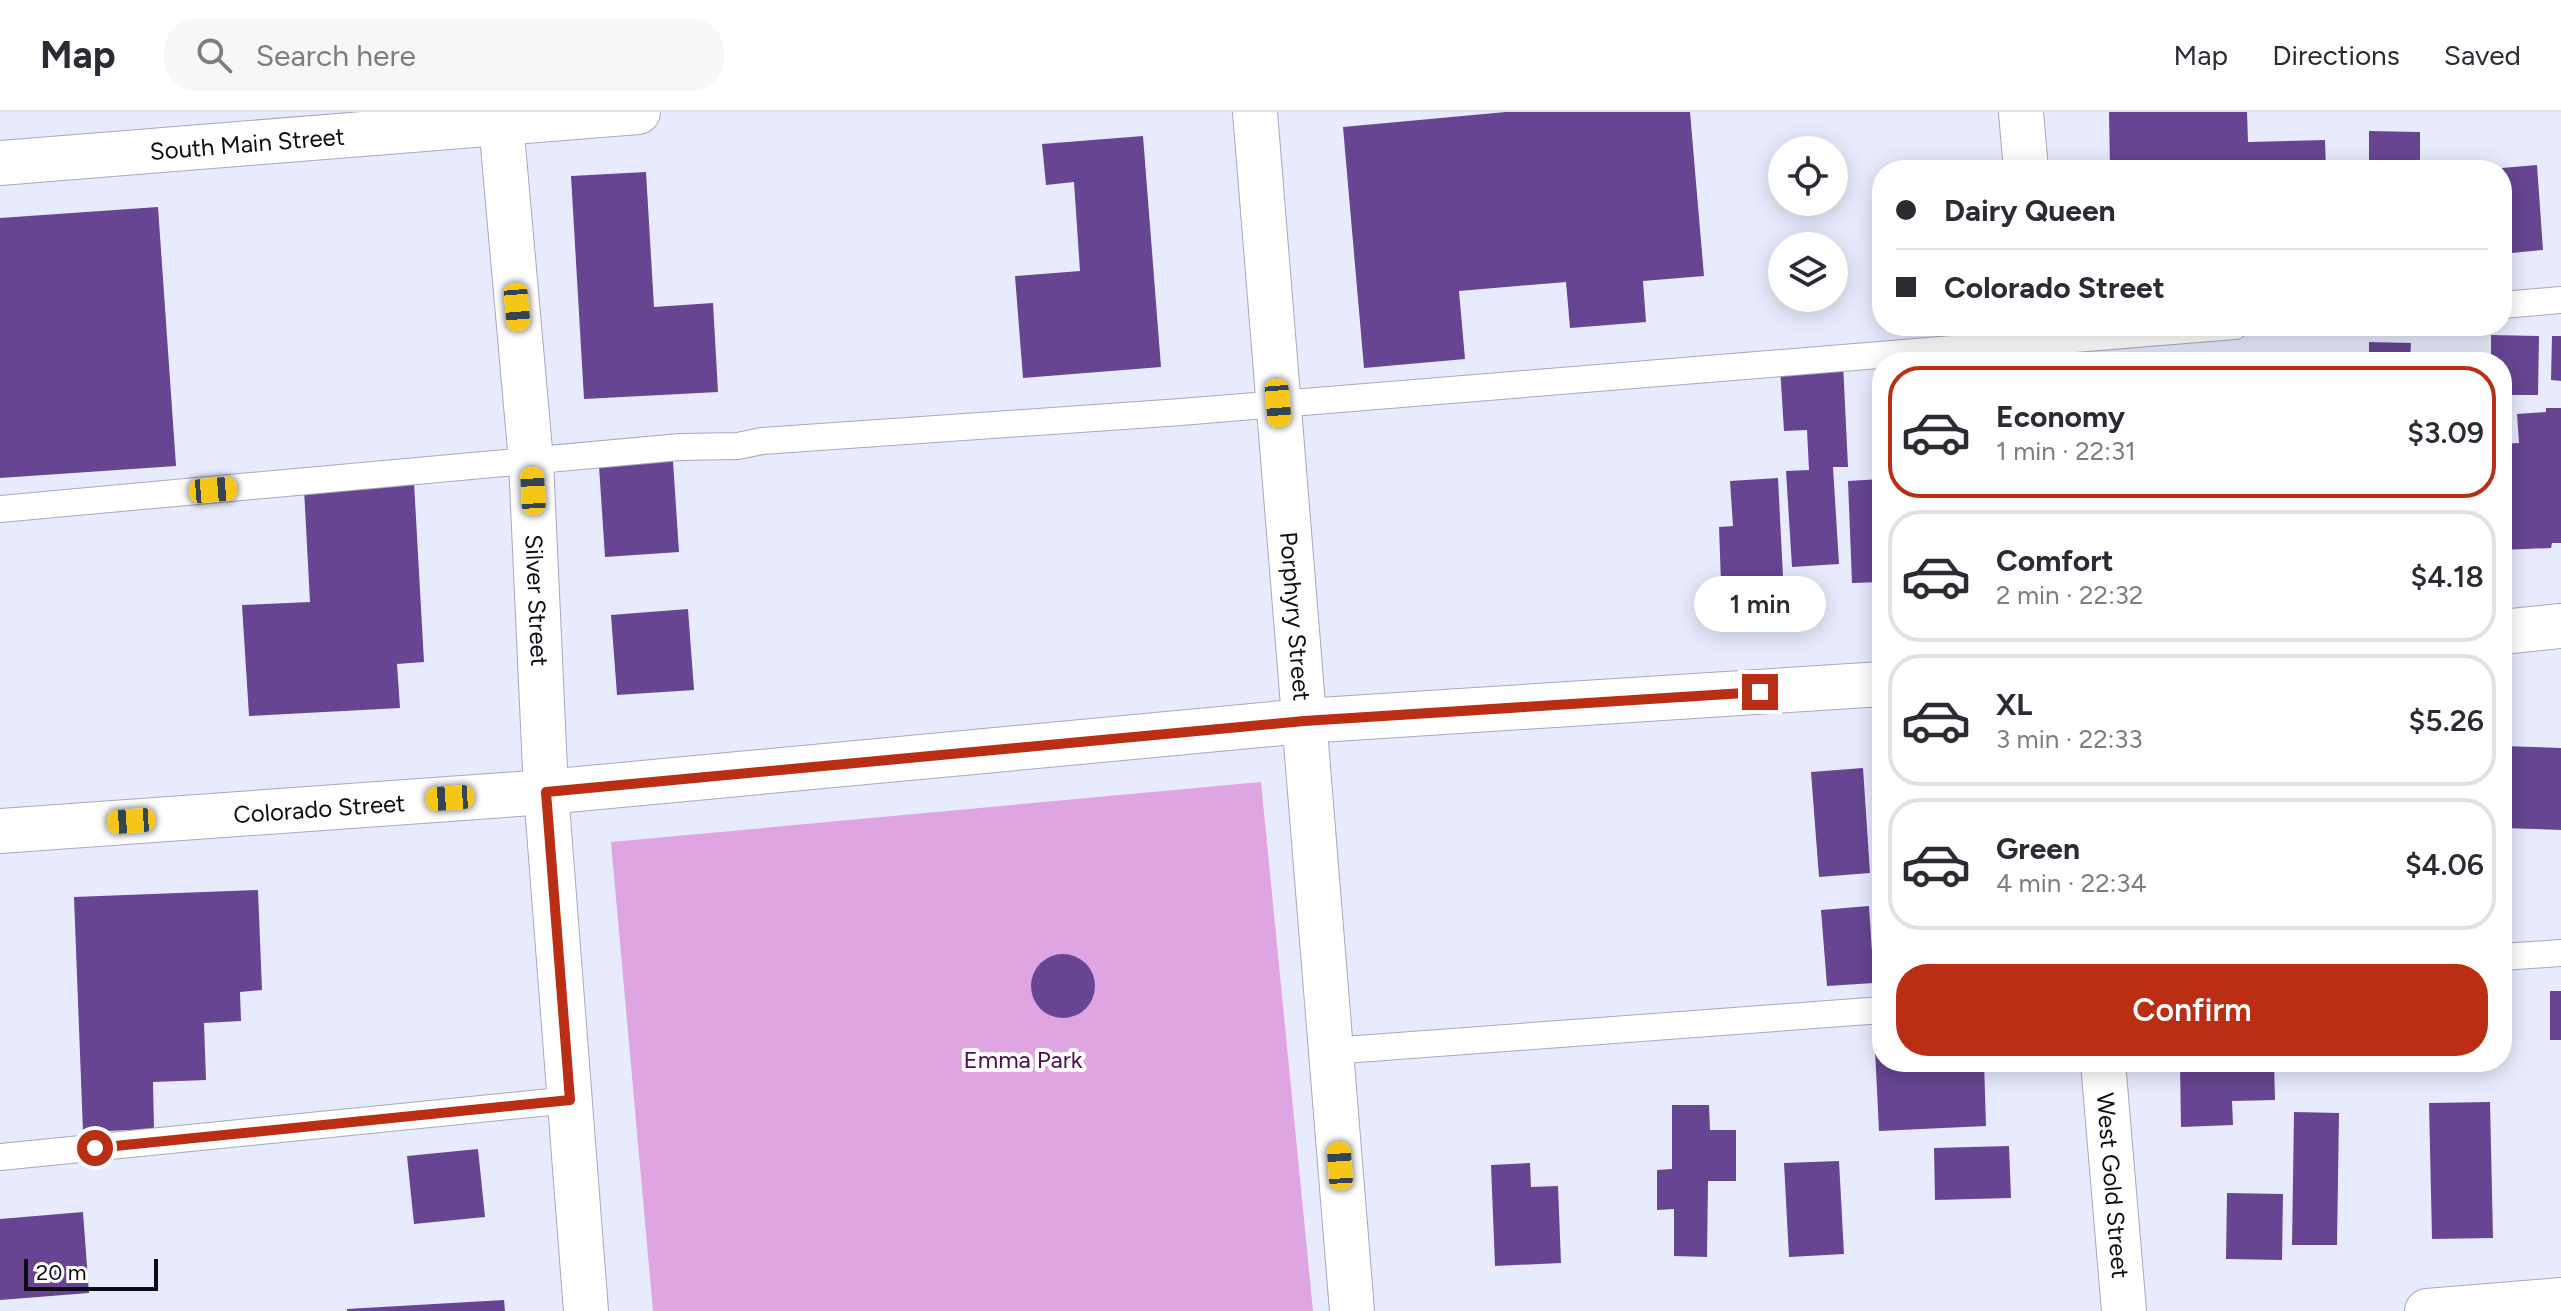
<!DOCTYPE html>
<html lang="en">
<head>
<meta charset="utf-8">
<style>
	body { margin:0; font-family:Figtree,sans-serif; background:#f7f7f7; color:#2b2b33; height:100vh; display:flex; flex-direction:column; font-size:30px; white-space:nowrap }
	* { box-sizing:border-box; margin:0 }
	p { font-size:26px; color:#7c7c81 }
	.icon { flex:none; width:44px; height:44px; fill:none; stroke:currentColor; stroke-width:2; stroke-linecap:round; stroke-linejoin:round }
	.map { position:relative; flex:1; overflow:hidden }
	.drawer { position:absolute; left:1872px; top:240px; width:640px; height:720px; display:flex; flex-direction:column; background:#fff; border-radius:32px; box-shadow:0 4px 20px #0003 }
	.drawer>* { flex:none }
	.top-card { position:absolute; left:1872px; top:48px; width:640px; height:176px; border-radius:32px; box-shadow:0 4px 20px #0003; display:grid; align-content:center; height:176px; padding:0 24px; background:#fff }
	.controls { position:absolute; left:1768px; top:24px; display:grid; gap:16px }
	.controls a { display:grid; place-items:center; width:80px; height:80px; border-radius:50%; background:#fff; box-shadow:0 4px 20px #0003; font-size:40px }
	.scale { position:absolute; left:24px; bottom:20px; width:134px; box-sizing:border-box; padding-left:8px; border:4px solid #0c0d14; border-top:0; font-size:22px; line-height:28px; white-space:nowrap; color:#0c0d14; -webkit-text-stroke:6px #fff; paint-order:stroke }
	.end { position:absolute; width:36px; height:36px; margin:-18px; border:10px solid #ba2f14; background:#fff; box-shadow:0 0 0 4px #fff }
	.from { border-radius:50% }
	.bubble { position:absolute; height:56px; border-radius:28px; background:#fff; box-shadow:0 4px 20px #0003; font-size:26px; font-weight:600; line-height:56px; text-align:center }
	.car { position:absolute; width:24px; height:48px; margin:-24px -12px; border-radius:10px; box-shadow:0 0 6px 2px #0007; background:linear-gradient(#f5c518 24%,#345 0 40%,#f5c518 0 76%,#345 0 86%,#f5c518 0) }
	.top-card b { display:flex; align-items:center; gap:28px; height:76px; font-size:30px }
	.top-card b+b { border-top:2px solid #e1e1e2 }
	.top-card i { width:20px; height:20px; background:#2b2b33 }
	ul { padding:14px 0 0; list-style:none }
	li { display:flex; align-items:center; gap:24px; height:132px; margin:0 16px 12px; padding:0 8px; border:4px solid #e1e1e2; border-radius:32px }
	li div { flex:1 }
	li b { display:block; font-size:30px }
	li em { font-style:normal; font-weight:600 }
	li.on { border-color:#ba2f14 }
	li>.icon { width:72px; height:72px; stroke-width:1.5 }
	.action { display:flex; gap:16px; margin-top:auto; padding:16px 24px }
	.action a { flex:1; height:92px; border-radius:32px; background:#ba2f14; color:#fff; font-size:32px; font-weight:600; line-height:92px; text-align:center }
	header { display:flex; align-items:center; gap:48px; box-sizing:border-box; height:112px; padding:0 40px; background:#fff; border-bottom:2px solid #e1e1e2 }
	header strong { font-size:38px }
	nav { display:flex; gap:44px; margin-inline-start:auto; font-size:28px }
	.search { width:560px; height:72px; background:#f7f7f7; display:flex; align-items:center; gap:20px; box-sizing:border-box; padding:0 28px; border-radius:32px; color:#7c7c81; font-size:30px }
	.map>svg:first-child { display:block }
	.green { fill:#dfa5e2 }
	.building { fill:#674592 }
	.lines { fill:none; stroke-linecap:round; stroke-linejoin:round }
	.lane-casing { stroke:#a6a9be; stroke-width:28 }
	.street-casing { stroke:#a6a9be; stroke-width:46 }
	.secondary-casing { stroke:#a6a9be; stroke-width:46 }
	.lane { stroke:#fff; stroke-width:26 }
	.street { stroke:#fff; stroke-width:44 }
	.secondary { stroke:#fff; stroke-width:44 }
	.route { stroke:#ba2f14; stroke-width:10 }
	.labels { text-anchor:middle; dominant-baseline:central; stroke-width:8; stroke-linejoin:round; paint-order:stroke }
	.street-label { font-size:24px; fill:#0c0d14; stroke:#fff }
	.park-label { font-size:24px; fill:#4a0c4f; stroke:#fff }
</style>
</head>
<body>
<header>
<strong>Map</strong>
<div class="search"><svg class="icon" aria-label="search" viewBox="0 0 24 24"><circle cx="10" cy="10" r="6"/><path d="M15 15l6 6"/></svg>Search here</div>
<nav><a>Map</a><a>Directions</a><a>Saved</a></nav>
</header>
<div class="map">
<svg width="2561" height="1199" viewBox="0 0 2561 1199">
	<rect width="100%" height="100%" fill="#e8ebfd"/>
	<!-- green -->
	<path class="green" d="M1261,670L1313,1199H653L611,730Z"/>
	<!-- building -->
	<g class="building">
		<path d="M1506,0H1690L1704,164L1643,169L1646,210L1570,216L1566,170L1459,179L1465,247L1364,256L1343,15Z"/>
		<path d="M2109,0H2247L2248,30L2325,28L2326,58H2110Z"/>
		<path d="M2369,19L2420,20V58H2351V52H2369Z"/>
		<path d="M1143,24L1161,255L1023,266L1015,164L1080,159L1074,70L1046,73L1042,32Z"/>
		<path d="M2537,53L2543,138L2502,142V56Z"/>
		<path d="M646,60L654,195L713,191L718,280L584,287L571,64Z"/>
		<path d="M158,95L176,354L0,366V106Z"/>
		<path d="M2491,223L2539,224L2538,283H2502V250H2491Z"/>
		<path d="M2552,224H2561V269L2551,268Z"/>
		<path d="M2369,230L2411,231L2410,250H2369Z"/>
		<path d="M2181,242V250H2145L2144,244Z"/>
		<path d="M1843,251L1848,355H1833L1839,452L1792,455L1786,359L1809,358L1807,318L1784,319L1780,255Z"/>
		<path d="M2546,296H2561V431H2552L2551,436L2502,438V332L2519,331L2517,302L2546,300Z"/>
		<path d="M673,349L679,440L605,445L599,354Z"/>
		<path d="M1778,366L1784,484L1751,486V469L1721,471L1719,415L1733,414L1730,369Z"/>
		<path d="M1882,367V470L1852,471L1848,369Z"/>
		<path d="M414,370L424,550L397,552L400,596L249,604L242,493L310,490L304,377Z"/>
		<path d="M688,497L694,578L617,583L611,503Z"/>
		<path d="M2502,634L2561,636V718L2502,716Z"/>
		<path d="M1863,656L1870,761L1819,765L1811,660Z"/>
		<path d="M258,778L262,878L240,880L241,909L204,911L206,968L153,970L154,1017L83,1020L74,785Z"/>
		<path d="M1869,794L1874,871L1827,874L1821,798Z"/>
		<circle cx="1063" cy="874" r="32"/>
		<rect x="2550" y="879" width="11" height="49"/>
		<path d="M1874,917H1882V950H1984L1986,1014L1879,1019Z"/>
		<path d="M2180,950H2274L2275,988L2232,989L2233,1013L2181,1015Z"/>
		<path d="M2490,990L2493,1126L2432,1127L2429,991Z"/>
		<path d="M1672,993H1709L1710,1018H1736V1069H1708L1707,1145L1674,1144V1097L1657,1098V1058L1672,1057Z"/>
		<path d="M2294,1000L2339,1001L2337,1133H2292Z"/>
		<path d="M2009,1034L2011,1086L1935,1088L1934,1036Z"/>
		<path d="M478,1037L485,1105L414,1112L407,1044Z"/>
		<path d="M1839,1049L1844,1142L1789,1145L1784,1051Z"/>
		<path d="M1530,1051L1531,1075L1558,1074L1561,1151L1495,1154L1491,1053Z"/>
		<path d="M2227,1081L2283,1082L2282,1148L2226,1147Z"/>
		<path d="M83,1100L89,1181L0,1188V1107Z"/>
		<path d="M504,1188L505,1199H347V1197Z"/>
	</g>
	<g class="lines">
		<defs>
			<g id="lane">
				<path d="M2502,193L2561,188"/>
				<path d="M0,397L680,335L738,334L762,329L1181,300L2235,214"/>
				<path d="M2502,845L2561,841"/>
				<path d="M1331,939L1882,898"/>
				<path d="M0,1045L570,988"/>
			</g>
			<g id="street">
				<path id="s1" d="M500,0L531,349L546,680L586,1199"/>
				<path id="s2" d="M1255,0L1352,1199"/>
				<path d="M2021,0L2026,58"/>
				<path d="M2040,214L2043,250"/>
				<path d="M2502,520L2561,514"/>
				<path id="s3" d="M0,719L546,680L1304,609L1882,572"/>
				<path id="s4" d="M2103,950L2124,1199"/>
				<path d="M2427,1199L2561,1188"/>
			</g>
			<g id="secondary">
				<path id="s5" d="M0,51L638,0"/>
			</g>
		</defs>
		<!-- lane casing -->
		<use href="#lane" class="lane-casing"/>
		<!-- street casing -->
		<use href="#street" class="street-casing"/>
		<!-- secondary casing -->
		<use href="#secondary" class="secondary-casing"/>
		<!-- lane -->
		<use href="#lane" class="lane"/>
		<!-- street -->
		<use href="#street" class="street"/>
		<!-- secondary -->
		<use href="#secondary" class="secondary"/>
	</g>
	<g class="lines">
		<!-- route -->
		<path class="route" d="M95,1036L570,988L546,680L1304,609L1760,580"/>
	</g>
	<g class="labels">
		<!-- street labels -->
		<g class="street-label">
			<text stroke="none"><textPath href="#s5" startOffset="248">South Main Street</textPath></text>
			<text stroke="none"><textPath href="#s1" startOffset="490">Silver Street</textPath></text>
			<text stroke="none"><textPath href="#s2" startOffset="506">Porphyry Street</textPath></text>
			<text stroke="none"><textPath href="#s3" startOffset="320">Colorado Street</textPath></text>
			<text stroke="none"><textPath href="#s4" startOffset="124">West Gold Street</textPath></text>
		</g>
		<!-- park labels -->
		<g class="park-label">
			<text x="1023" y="947">Emma Park</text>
		</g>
	</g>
</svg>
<div class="controls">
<a><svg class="icon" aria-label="locate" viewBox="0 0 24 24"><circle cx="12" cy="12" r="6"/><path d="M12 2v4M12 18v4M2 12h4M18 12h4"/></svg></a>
<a><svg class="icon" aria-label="layers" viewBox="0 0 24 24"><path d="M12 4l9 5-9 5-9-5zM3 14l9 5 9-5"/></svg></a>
</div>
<div class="scale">20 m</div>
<i class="end from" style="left:95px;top:1036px"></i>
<i class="end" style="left:1760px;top:580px"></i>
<div class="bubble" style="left:1694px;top:464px;width:132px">1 min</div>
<i class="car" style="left:517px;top:195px;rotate:175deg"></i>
<i class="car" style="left:1278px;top:291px;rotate:175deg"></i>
<i class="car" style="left:213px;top:378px;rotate:85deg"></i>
<i class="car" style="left:533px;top:379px;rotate:357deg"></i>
<i class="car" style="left:450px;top:686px;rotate:266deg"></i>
<i class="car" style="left:131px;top:709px;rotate:266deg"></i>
<i class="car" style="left:1340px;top:1054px;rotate:356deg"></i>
<div class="top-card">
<b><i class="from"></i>Dairy Queen</b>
<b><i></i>Colorado Street</b>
</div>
<section class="drawer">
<ul>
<li class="on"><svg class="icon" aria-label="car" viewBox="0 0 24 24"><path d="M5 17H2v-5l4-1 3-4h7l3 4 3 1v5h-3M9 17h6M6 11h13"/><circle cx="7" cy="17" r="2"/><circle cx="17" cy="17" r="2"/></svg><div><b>Economy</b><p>1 min · 22:31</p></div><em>$3.09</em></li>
<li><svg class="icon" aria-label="car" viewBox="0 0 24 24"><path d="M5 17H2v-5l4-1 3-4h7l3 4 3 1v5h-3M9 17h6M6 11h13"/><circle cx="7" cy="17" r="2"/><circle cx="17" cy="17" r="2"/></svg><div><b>Comfort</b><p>2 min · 22:32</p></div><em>$4.18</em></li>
<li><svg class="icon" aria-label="car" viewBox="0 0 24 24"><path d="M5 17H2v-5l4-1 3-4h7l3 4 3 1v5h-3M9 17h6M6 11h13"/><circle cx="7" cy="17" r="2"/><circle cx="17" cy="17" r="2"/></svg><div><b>XL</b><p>3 min · 22:33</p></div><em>$5.26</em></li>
<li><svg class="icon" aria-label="car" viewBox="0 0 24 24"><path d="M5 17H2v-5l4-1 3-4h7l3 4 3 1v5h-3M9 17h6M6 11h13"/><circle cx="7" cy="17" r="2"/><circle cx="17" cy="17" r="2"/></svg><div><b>Green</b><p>4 min · 22:34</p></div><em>$4.06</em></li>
</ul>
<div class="action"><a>Confirm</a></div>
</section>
</div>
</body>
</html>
